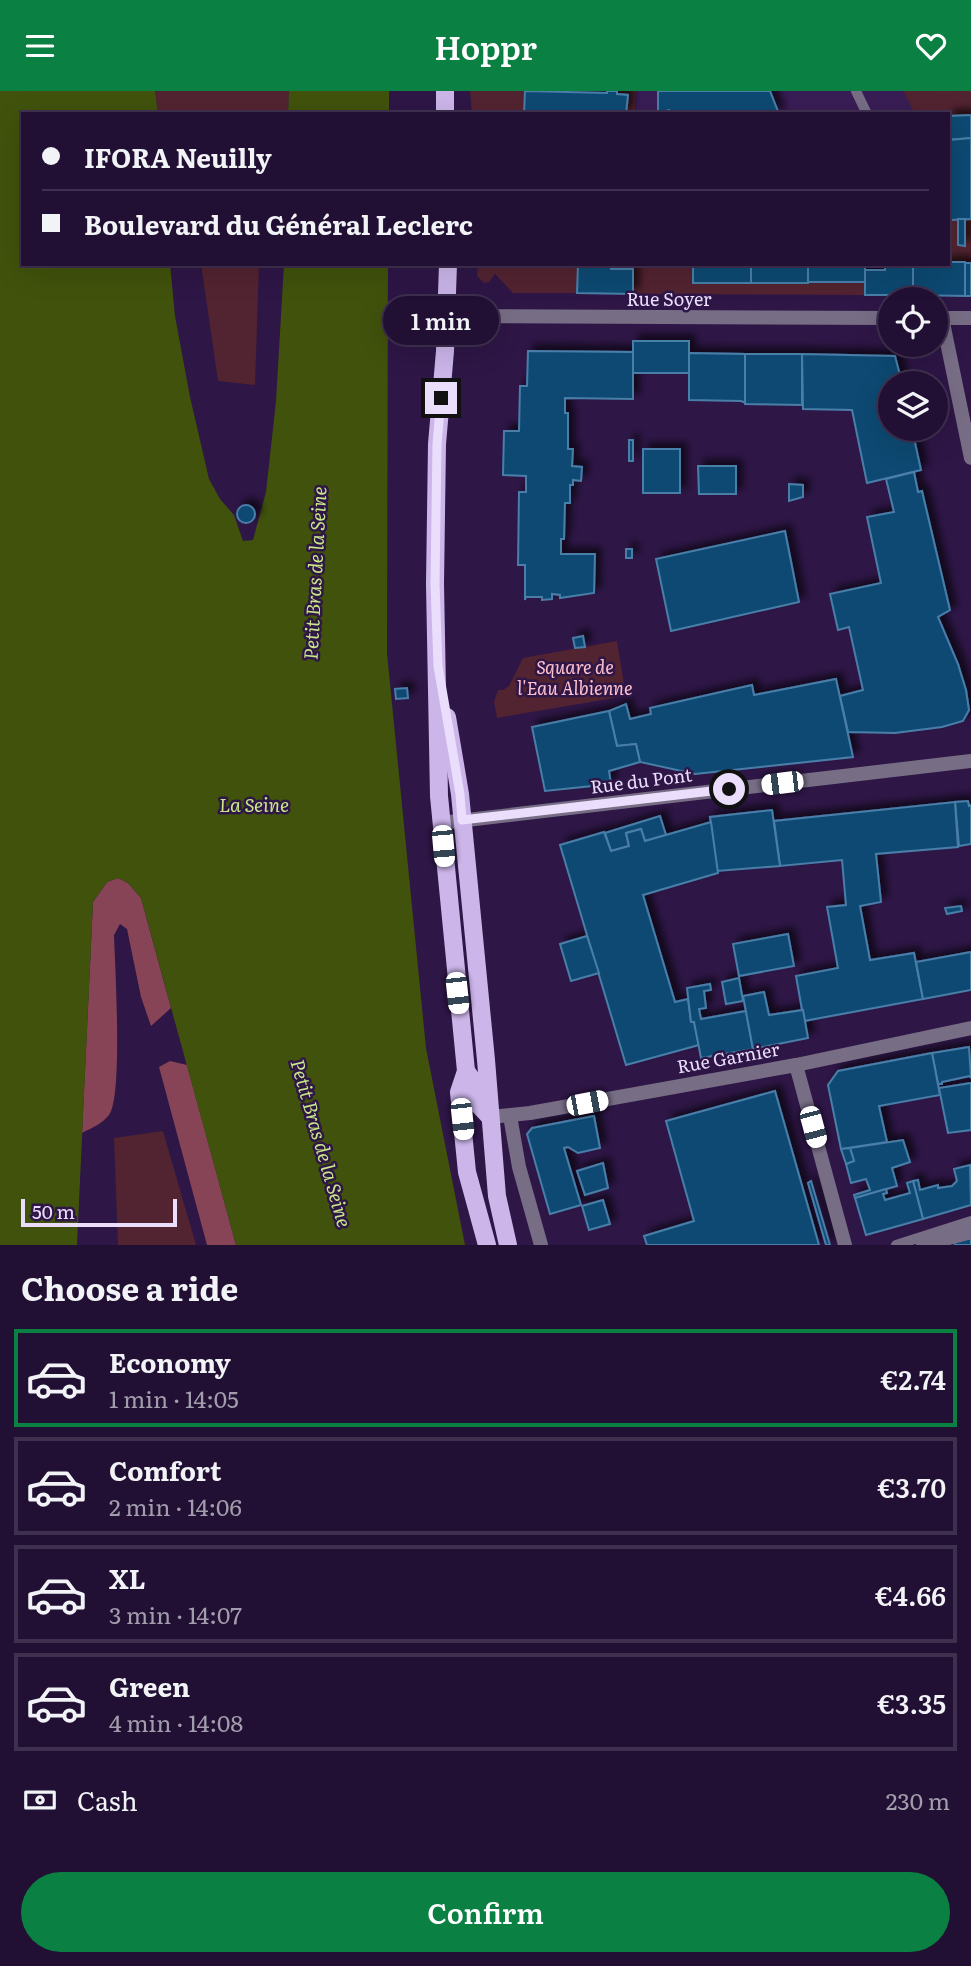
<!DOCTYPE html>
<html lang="en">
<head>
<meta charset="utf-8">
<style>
	body { margin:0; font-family:Literata,serif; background:#2e1e40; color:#f1f3f6; height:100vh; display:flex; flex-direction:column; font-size:26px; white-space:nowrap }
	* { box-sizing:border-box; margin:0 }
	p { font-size:23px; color:#a29dac }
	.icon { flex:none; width:38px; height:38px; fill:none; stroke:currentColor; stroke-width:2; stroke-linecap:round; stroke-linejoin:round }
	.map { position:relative; height:1154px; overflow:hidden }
	.drawer { display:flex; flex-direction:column; background:#221034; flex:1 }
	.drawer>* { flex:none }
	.hud { position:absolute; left:21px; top:21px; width:929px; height:154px; border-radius:0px; box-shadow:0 7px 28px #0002,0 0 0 2px #3f304f; display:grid; align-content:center; height:154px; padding:0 21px; background:#221034 }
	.tools { position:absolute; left:878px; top:196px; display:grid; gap:14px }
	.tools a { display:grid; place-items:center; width:70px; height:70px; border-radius:50%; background:#221034; box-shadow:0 7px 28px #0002,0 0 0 2px #3f304f; font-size:35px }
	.scale { position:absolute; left:21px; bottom:18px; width:156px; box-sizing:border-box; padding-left:7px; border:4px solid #ebdefd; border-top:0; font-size:19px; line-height:24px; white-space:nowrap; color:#ebdefd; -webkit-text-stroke:5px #2e1646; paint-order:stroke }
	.end { position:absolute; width:32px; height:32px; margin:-16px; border:9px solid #ebdefd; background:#111; box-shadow:0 0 0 4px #111 }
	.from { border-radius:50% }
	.bubble { position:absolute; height:49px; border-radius:24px; background:#221034; box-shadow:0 7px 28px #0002,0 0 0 2px #3f304f; font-size:23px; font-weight:600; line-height:49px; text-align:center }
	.car { position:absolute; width:21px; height:42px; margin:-21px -10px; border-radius:9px; box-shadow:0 0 5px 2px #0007; background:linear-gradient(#fff 24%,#345 0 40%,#fff 0 76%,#345 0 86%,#fff 0) }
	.hud b { display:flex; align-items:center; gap:24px; height:66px; font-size:26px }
	.hud b+b { border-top:2px solid #3f304f }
	.hud i { width:18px; height:18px; background:#f1f3f6 }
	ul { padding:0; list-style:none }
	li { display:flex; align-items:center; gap:21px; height:98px; margin:0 14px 10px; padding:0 7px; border:4px solid #3f304f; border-radius:0px }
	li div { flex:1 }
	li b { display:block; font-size:26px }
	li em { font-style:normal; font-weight:600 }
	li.on { border-color:#0b8043 }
	li>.icon { width:63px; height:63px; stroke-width:1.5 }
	h2 { padding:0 21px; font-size:32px; line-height:84px }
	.pay { display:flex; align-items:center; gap:18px; height:77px; padding:0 21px; font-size:26px }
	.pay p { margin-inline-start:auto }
	.button { display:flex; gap:14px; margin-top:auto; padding:14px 21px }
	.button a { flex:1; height:80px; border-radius:42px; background:#0b8043; color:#fff; font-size:28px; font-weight:600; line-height:80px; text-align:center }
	header { display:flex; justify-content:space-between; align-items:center; height:91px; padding:0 21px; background:#0b8043; color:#fff; font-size:32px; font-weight:600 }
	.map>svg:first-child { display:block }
	.built { fill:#391d55 }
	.green { fill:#522330 }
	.forest { fill:#874456 }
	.water { fill:#40520c }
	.building { fill:#104a72; stroke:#487ea9; stroke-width:2; filter:url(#shadow) }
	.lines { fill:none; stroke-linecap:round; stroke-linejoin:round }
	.lane { stroke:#776d85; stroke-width:10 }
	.street { stroke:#776d85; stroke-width:14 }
	.primary { stroke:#cbb5e9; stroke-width:18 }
	.route { stroke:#ebdefd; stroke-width:9 }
	.labels { text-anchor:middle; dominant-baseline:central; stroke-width:5; stroke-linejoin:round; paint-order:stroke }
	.street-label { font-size:18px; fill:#ebdefd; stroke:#2e1646 }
	.park-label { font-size:18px; font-style:italic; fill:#ffc0ce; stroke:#2e1646 }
	.water-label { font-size:19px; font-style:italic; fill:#c8e789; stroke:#2e1646 }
</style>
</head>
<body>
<header><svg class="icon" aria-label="menu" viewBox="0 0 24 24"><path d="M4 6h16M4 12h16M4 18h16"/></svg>Hoppr<svg class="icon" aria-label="heart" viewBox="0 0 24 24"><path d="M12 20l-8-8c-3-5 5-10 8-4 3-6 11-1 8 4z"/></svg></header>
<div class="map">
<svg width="971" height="1154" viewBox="0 0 971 1154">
	<defs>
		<filter id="shadow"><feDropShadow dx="6" dy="-6" stdDeviation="3.5" flood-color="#0009"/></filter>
	</defs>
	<rect width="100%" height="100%" fill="#2e1646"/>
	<!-- built -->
	<path class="built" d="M636,0H903L915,23H635Z"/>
	<!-- green -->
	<g class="green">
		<path d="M155,0H289L288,23H158Z"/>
		<path d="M470,0H525L524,23H472Z"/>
		<path d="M617,0H636L635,23H626L628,4L617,3Z"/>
		<path d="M903,0H971V24L915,23Z"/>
		<path d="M949,49L958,128V154H965V128H971V172L949,171Z"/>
		<path d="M201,173H259L255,294L218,290Z"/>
		<path d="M478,173H578L577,202H513L495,183L489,191L484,192L477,185Z"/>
		<path d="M611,173H690L693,175L694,192L865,191V204L633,203L611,178Z"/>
		<path d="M617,550L626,605L497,627L494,611L498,599H503L509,595L523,567Z"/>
		<path d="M163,1040L196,1154H118L114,1047Z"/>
	</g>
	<!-- forest -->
	<g class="forest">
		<path d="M118,787L128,792L141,807L171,917L151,935L141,906L127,838L120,833L114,844C115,874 123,1006 109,1024C103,1032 92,1037 82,1042L93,811L107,791Z"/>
		<path d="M170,970L187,974L236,1154H207L159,976Z"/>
	</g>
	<!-- water -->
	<g class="water">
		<path d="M0,0H155L158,23H23V173H170L175,225L190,306L209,388L220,408L234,424L243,450L253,449L266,401L276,310L284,173H388L387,562L426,957L465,1154H236L141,807L128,792L118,787L107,791L93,811L77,1154H0Z"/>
		<path d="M289,0H389V23H288Z"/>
	</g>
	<!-- building -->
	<g class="building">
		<path d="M525,0L607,2V0H617V3L628,4L626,23H524Z"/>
		<path d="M658,0H770L779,23H671L669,19L658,23Z"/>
		<path d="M971,24V47L948,49V25Z"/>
		<path d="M971,47V128L951,129L949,49Z"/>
		<path d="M958,128H965V155L958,154Z"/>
		<path d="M948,171H965V205L913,204V173H948Z"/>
		<rect x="965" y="172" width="6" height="33"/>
		<path d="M578,173H611V178H633V203L577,202Z"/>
		<rect x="693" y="173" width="58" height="19"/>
		<rect x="751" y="173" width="57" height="19"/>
		<rect x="808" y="173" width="57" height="18"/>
		<path d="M902,173H913V204H865V179H885V176H902Z"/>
		<rect x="633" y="250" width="56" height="32"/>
		<path d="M528,260L633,261V308L565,307V322H568V358H573L572,375L582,376L581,390L573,389V394H570V412H565L564,448H561V463H595L594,502L560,507V504L552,503V508L542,509V506H526L525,509V474H518L519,401H526V385L503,384L504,340H519L520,295H527Z"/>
		<path d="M689,262L745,263L746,312L741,310L689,309Z"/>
		<path d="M745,263H802V314L745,313Z"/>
		<path d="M802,263L895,265L902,292H891V338H912L921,379L867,392L852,319L803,318Z"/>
		<rect x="629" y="349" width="4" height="21"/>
		<rect x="643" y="358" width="37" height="44"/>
		<path d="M698,375H736V403H699Z"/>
		<path d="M914,381L918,401L922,400L950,519L938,526L958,573L966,599L969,619L963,630L942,636L895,642L848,641L840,605L863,599L849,536L838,539L830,503L881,492L867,426L894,421L886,388Z"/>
		<path d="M789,393L803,394V406L789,410Z"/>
		<circle cx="246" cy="423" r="9"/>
		<path d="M785,440L799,511L671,540L656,468Z"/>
		<rect x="626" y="458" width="6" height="9"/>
		<path d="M583,545L585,556L575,557L573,547Z"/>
		<path d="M836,588L853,666L695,683L640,671L636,653L617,655L609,620L626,613L630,628L651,623L650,617L752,594L754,604Z"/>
		<path d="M407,597L408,607L396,608L395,598Z"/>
		<path d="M609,620L617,655L636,653L640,671L609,680L611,693L545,700L532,636Z"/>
		<path d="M968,710L969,715L971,714V753L959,755L955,711Z"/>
		<path d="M955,711L958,756L876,763L881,811L860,815L870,869L914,862L923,908L804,930L796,885L838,877L827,816L846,814L842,769L780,775L774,730Z"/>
		<path d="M772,719L780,775L717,780L710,726Z"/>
		<path d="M660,725L666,744L645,750L641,738L626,742L629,755L611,760L605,742Z"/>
		<path d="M711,731L718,782L643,804L675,911L688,908L691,931H694L699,954L626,974L560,754L604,741L611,760L629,755L626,742L641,738L645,750Z"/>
		<path d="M961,815L962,820L947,823L945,817Z"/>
		<path d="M788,843L794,875L739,885L733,853Z"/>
		<path d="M587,845L599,882L571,890L560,853Z"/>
		<path d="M971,861V899L923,908L916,871Z"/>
		<path d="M739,887L743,910L726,913L722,891Z"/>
		<path d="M710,893L711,899L704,900L706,917L699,918L701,928L746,920L753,958L701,967L694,931H691L687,897Z"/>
		<path d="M764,901L769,924L803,919L808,947L753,958L743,905Z"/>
		<path d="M969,956L971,987L970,985L942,991V993H938L932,962Z"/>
		<path d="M932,962L940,1004L879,1015L887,1051L841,1058L828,994L838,980Z"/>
		<path d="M971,992V1039L948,1042L939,997Z"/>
		<path d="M775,1000L819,1154H647L644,1145L694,1130L666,1030Z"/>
		<path d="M594,1025L600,1057L578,1062L568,1056L564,1057L581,1114L550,1123L527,1043L532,1037Z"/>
		<path d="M903,1049L910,1071L892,1077L897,1095L855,1107L854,1104L870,1099L866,1088L851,1092L846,1073L854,1070L850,1057Z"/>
		<path d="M850,1057L854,1070L846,1073L841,1058Z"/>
		<path d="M603,1072L608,1097L585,1104L577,1080Z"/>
		<path d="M970,1074L971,1114L923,1128L913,1090L918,1089L920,1099L938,1094V1097L952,1095L957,1090L954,1078Z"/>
		<path d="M811,1090L819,1117L830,1154H826L808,1092Z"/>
		<path d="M913,1090L923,1128L866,1144L855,1107L886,1098L887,1102L883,1103L885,1109L910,1102L907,1092Z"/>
		<path d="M603,1109L610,1133L589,1139L582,1115Z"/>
		<path d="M971,1147V1154H955L954,1151Z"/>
	</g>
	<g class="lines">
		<!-- lane -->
		<g class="lane">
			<path d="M856,0L867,23"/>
			<path d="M896,1154L971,1130"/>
		</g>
		<!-- street -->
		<g class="street">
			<path d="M446,225L891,227"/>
			<path d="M936,227H971"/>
			<path d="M942,227L971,367"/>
			<path d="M441,732L971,670"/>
			<path d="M796,974L845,1154"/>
			<path d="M510,1025L519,1076L541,1154"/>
			<path d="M490,1026L530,1022L796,974L971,937"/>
			<path d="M923,1154L971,1141"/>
		</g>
		<!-- primary -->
		<g class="primary">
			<path d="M445,0V23"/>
			<path d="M448,173L445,260L437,353L435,493L439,705L466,980L459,1001L467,1081L487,1154"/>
			<path d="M447,626L460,703L486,969L497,1105L508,1154"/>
			<path d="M466,980L474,991L475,1010L490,1026"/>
		</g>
	</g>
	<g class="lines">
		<!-- route -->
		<path class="route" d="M441,307L437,353L435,493L438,575L460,703L462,729L729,698"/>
	</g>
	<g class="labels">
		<!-- street labels -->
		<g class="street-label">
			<text x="669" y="207">Rue Soyer</text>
			<text transform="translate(641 689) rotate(-7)">Rue du Pont</text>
			<text transform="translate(728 966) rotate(-10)">Rue Garnier</text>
		</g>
		<!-- park labels -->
		<g class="park-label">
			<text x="575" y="575">Square de<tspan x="575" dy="21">l'Eau Albienne</tspan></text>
		</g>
		<!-- water labels -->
		<g class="water-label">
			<text transform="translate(314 482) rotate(-87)">Petit Bras de la Seine</text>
			<text x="254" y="713">La Seine</text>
			<text transform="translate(322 1052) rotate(74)">Petit Bras de la Seine</text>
		</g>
	</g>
</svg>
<div class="tools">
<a><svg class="icon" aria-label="locate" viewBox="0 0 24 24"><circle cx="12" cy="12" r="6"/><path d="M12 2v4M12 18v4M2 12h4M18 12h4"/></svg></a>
<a><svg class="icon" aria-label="layers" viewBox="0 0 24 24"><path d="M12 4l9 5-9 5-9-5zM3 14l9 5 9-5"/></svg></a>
</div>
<div class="scale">50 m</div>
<i class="end from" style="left:729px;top:698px"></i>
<i class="end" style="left:441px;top:307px"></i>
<div class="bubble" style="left:383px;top:205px;width:116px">1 min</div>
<i class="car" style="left:782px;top:692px;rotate:263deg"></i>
<i class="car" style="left:443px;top:755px;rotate:175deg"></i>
<i class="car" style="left:457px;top:902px;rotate:174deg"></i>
<i class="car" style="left:587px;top:1012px;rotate:79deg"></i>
<i class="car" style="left:462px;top:1028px;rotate:174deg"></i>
<i class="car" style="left:813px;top:1036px;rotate:165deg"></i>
<div class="hud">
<b><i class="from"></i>IFORA Neuilly</b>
<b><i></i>Boulevard du Général Leclerc</b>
</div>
</div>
<section class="drawer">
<h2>Choose a ride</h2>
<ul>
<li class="on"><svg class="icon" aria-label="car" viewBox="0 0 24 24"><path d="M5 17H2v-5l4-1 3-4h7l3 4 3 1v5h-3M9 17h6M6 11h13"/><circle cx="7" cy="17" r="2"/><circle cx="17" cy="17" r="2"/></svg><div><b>Economy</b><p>1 min · 14:05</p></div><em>€2.74</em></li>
<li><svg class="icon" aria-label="car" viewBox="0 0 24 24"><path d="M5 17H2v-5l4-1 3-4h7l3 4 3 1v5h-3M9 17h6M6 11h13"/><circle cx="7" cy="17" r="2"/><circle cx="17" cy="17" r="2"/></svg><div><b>Comfort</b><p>2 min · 14:06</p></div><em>€3.70</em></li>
<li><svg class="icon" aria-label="car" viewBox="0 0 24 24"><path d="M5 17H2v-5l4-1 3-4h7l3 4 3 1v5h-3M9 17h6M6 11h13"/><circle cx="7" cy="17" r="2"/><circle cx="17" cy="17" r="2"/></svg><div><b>XL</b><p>3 min · 14:07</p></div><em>€4.66</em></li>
<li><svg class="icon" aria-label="car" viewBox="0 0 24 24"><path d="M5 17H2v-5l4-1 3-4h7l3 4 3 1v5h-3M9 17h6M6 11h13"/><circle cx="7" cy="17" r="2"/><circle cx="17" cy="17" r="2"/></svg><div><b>Green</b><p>4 min · 14:08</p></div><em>€3.35</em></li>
</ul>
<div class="pay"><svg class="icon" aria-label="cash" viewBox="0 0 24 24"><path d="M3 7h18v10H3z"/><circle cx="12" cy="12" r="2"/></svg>Cash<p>230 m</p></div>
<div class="button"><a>Confirm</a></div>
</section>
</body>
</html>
